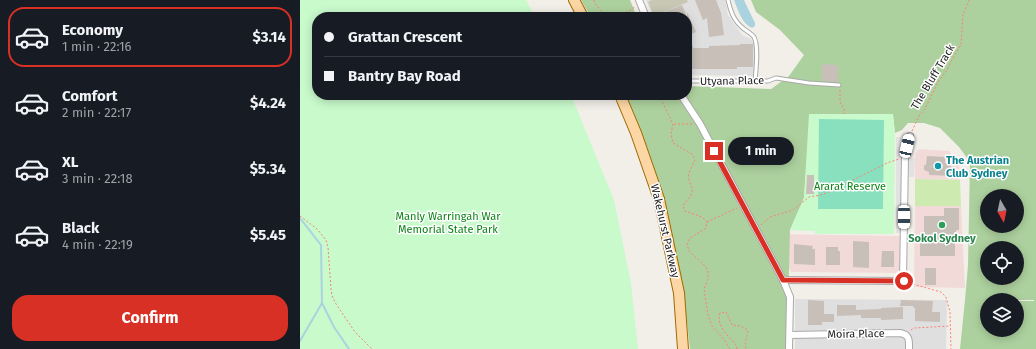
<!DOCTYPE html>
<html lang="en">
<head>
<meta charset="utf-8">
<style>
	body { margin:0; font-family:"Fira Sans",sans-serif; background:#20242c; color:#f1f3f6; height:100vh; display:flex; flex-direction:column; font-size:15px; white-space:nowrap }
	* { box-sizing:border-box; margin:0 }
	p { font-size:13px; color:#9ea1a6 }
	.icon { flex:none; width:22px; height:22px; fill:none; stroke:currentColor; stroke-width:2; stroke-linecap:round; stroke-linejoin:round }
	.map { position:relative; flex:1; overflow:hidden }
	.panel { display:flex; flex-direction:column; background:#171b24; width:300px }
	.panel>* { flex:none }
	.hud { position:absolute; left:12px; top:12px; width:380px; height:88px; border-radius:16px; box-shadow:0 2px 10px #0003; display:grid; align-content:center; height:88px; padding:0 12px; background:#171b24 }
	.needle { width:26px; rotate:171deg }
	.fabs { position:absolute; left:680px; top:189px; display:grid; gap:8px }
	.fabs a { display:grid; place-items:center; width:44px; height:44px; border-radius:50%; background:#171b24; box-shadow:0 2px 10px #0003; font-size:20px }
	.end { position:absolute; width:18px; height:18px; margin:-9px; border:5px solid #d93025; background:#fff; box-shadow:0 0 0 2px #fff }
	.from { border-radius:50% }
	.bubble { position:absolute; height:28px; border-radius:14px; background:#171b24; box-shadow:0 2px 10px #0003; font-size:13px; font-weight:700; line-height:28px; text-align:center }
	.car { position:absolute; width:12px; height:24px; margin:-12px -6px; border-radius:5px; box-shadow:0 0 3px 1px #0007; background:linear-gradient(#fff 24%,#345 0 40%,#fff 0 76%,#345 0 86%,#fff 0) }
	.hud b { display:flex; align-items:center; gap:14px; height:38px; font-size:15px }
	.hud b+b { border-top:1px solid #363941 }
	.hud i { width:10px; height:10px; background:#f1f3f6 }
	ul { padding:7px 0 0; list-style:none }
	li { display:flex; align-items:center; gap:12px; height:60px; margin:0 8px 6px; padding:0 4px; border:2px solid transparent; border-radius:16px }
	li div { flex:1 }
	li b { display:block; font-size:15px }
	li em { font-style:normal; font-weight:700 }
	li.current { border-color:#d93025 }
	li>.icon { width:36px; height:36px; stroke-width:1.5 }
	.cta { display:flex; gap:8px; margin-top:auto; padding:8px 12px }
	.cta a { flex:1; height:46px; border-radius:16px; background:#d93025; color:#fff; font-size:16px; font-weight:700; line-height:46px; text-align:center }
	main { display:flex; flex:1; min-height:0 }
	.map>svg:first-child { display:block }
	.residential { fill:#e0dfdf }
	.commercial { fill:#f2dad9 }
	.construction { fill:#c7c7b4 }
	.grass { fill:#cdebb0 }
	.forest { fill:#add19e; fill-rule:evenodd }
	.park { fill:#c8facc }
	.pitch { fill:#88e0be }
	.parking { fill:#e2e2e2 }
	.water { fill:#aad3df }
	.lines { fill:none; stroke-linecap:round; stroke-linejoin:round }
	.stream { stroke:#aad3df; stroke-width:2 }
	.building { fill:#c7bfb8 }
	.service-casing { stroke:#a9a9a9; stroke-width:5 }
	.minor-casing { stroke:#a9a9a9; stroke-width:8 }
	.primary-casing { stroke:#a06b00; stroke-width:12 }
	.path { stroke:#fa8072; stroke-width:1; stroke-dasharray:2 2; stroke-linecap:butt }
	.service { stroke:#fff; stroke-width:3 }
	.minor { stroke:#fff; stroke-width:6 }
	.primary { stroke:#fcd6a4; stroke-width:10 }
	.route { stroke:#d93025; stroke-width:5 }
	.culture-dot { fill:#0f9aa8; stroke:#fff; stroke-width:1.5 }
	.leisure-dot { fill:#2e9e5b; stroke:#fff; stroke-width:1.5 }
	.labels { text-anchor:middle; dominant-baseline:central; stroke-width:3; stroke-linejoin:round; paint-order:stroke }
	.street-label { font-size:11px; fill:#222; stroke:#fff }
	.culture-label { font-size:11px; font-weight:bold; fill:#0d838f; stroke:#fff; text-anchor:start }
	.park-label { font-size:11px; fill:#0c8416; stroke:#fff }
	.leisure-label { font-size:11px; font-weight:bold; fill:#27864d; stroke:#fff }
</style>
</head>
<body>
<main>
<section class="panel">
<ul>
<li class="current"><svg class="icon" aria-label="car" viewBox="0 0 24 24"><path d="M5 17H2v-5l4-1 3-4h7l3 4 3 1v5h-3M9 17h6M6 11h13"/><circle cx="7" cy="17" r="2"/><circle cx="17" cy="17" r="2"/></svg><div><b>Economy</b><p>1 min · 22:16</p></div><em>$3.14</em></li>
<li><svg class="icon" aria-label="car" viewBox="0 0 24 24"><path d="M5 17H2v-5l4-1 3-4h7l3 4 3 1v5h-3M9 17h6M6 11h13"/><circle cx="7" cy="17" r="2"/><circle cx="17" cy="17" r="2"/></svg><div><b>Comfort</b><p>2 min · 22:17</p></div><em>$4.24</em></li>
<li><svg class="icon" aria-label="car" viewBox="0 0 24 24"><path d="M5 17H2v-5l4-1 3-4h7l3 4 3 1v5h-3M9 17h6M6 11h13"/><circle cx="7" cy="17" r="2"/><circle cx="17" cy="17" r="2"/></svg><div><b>XL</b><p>3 min · 22:18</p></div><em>$5.34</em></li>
<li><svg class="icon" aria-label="car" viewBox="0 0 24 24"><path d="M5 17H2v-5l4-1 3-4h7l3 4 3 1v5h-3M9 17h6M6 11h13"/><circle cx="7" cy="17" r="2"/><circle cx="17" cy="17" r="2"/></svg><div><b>Black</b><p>4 min · 22:19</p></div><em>$5.45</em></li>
</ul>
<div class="cta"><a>Confirm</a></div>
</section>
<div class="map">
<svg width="736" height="349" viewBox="0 0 736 349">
	<rect width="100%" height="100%" fill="#f2efe9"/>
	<!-- residential -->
	<g class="residential">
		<path d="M346,0H425L428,15L442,35L451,39L454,44V76L387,75V17H353Z"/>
		<path d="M495,299L647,300L646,349H495Z"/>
	</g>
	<!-- commercial -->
	<g class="commercial">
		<path d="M619,149L649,151L659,165L660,180L615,179V154Z"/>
		<path d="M615,206H661L665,288L614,287Z"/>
		<path d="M471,234L601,236L600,269L596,273L491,272Z"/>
	</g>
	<!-- construction -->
	<path class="construction" d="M352,0H387L388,2L354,16L348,2Z"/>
	<!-- grass -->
	<path class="grass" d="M615,179L660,180L661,206H615Z"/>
	<!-- forest -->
	<g class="forest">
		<path d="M281,0H330L337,17H291Z"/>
		<path d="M451,0H736V349H660L665,300L668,265L670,162L659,147L640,128L624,123H608L602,130L595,133L593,115L510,114L504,198L490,230L487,349H390L383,287L325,95H387V86L471,89L489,76L504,55L480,30L456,12ZM687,196H717V226H687ZM687,248H717V278H687ZM687,300H734V301H717V330H687Z"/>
	</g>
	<!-- park -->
	<g class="park">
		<path d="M0,0H226L235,17H17V95H271L314,200L331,283L338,349H0Z"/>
		<path d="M509,114H593L595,136L594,234H515V231L490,230L504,198Z"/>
	</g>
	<!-- pitch -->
	<path class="pitch" d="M519,119L584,120L583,209H518Z"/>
	<!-- parking -->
	<g class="parking">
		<rect x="596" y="137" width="5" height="96"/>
		<path d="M609,158H615L614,177H609Z"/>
	</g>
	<!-- water -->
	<path class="water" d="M434,0H444L455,23V26L452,28C442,24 438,10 434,0Z"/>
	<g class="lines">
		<!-- stream -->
		<g class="stream">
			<path d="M0,218L21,245L22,303L34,327L49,349"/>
			<path d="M0,341L22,303"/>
		</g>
	</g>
	<!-- building -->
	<g class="building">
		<path d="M395,0H416L421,13L424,35L409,37L407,18L403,20Z"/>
		<path d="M382,5L387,17H364L362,13Z"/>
		<path d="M387,12L396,32L387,36Z"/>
		<path d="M440,44H453V67H437V69H387V46H393V48H409V46L440,45Z"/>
		<path d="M522,64L538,65V82L522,81Z"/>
		<path d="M627,156L645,157V163H651V176L629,175V172L624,170V165H626Z"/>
		<path d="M507,175H514V194H506Z"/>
		<path d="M644,208H659V230H656V232H655V256H620V236H624V216H644Z"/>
		<path d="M553,241L569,242V268L553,267Z"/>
		<path d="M494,244L513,246L512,249H515V265L494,264Z"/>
		<path d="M526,247H538V251H540V265H526Z"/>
		<path d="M582,251H594V267H581Z"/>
		<rect x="625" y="268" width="11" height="17"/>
		<path d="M508,300L524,301V314H534V322H522V325H508Z"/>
		<path d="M601,300L633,301L632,312H640V322L615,321V308L613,307V306H600Z"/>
		<path d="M537,305H556V310L581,309V308L603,307V319L581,320V318H561V315L537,316Z"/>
	</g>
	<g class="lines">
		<defs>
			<g id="service">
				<path d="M428,0C431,13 434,21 444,29C448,32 452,34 454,37C459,47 456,69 455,81"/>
				<path d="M387,81H468L476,78L509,83L539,85"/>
			</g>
			<g id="minor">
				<path d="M339,0L346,17"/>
				<path d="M381,95L400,124L483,280L490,297L489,349"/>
				<path d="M483,280L603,281L605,156L610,136"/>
				<path d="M490,335L600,333C610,335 609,340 609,349"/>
			</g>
			<g id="primary">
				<path d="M274,0L283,17"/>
				<path d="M320,95L336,133L359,199L379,293L383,349"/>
			</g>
		</defs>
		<!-- service casing -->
		<use href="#service" class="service-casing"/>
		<!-- minor casing -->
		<use href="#minor" class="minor-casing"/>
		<!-- primary casing -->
		<use href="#primary" class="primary-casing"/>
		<!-- path -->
		<g class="path">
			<path d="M294,0V2L306,17"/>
			<path d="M319,17L335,7"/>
			<path d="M540,90C540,94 540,98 540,101C541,107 546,108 544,114"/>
			<path d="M359,95L373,124L371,134L373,143L393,155L395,160C392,167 387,173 389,180C390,185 393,188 392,193C391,197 385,202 383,206L385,211L402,217L407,222L406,228L390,238L387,244L389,251L405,266L408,271V279L404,289L408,315L412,326L423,338L430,349"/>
			<path d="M374,124H393"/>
			<path d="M612,131L619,116L625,109L638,82L647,70L654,56L661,45L663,15L669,0"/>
			<path d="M0,216L17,229L26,240L28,247L31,289L32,296L36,304L55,332L72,349"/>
			<path d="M407,222L437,208"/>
			<path d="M461,225L470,217L493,210L509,197L521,195L531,191L587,163L599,159"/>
			<path d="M609,283L641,292L646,297L650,312L651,349"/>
			<path d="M611,330L614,328L650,326"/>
			<path d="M437,349L436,345C428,335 416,327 420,313L426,312L432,325L440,326L448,330L445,345L446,349"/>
		</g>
		<!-- service -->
		<use href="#service" class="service"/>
		<!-- minor -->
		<use href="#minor" class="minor"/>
		<!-- primary -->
		<use href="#primary" class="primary"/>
	</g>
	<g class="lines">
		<!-- route -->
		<path class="route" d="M414,151L483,280L604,281"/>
	</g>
	<!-- markers -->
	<circle class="culture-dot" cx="638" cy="166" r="4"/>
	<circle class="leisure-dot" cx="642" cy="225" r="4"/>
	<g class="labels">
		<!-- street labels -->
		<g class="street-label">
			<text transform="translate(633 77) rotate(-59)">The Bluff Track</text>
			<text transform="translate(432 81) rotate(-1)">Utyana Place</text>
			<text transform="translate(365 231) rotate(77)">Wakehurst Parkway</text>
			<text transform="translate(556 334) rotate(-1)">Moira Place</text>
		</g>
		<!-- culture labels -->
		<g class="culture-label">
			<text x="646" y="160">The Austrian<tspan x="646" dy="13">Club Sydney</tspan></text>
		</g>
		<!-- park labels -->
		<g class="park-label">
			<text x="550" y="186">Ararat Reserve</text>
			<text x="148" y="216">Manly Warringah War<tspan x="148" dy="13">Memorial State Park</tspan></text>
		</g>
		<!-- leisure labels -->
		<g class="leisure-label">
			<text x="642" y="238">Sokol Sydney</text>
		</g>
	</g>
</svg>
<div class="fabs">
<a><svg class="needle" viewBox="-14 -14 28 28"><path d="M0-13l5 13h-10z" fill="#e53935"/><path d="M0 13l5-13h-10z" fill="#9ea1a6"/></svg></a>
<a><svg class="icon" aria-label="locate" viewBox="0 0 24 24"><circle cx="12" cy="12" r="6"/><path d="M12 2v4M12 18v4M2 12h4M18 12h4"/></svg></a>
<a><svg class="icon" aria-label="layers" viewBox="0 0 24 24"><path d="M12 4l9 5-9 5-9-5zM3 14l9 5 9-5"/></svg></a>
</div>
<i class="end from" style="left:604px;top:281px"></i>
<i class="end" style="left:414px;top:151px"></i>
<div class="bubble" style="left:428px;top:137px;width:66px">1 min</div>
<i class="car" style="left:607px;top:146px;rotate:13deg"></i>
<i class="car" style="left:604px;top:217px;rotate:180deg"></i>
<div class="hud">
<b><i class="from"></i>Grattan Crescent</b>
<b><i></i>Bantry Bay Road</b>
</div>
</div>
</main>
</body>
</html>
